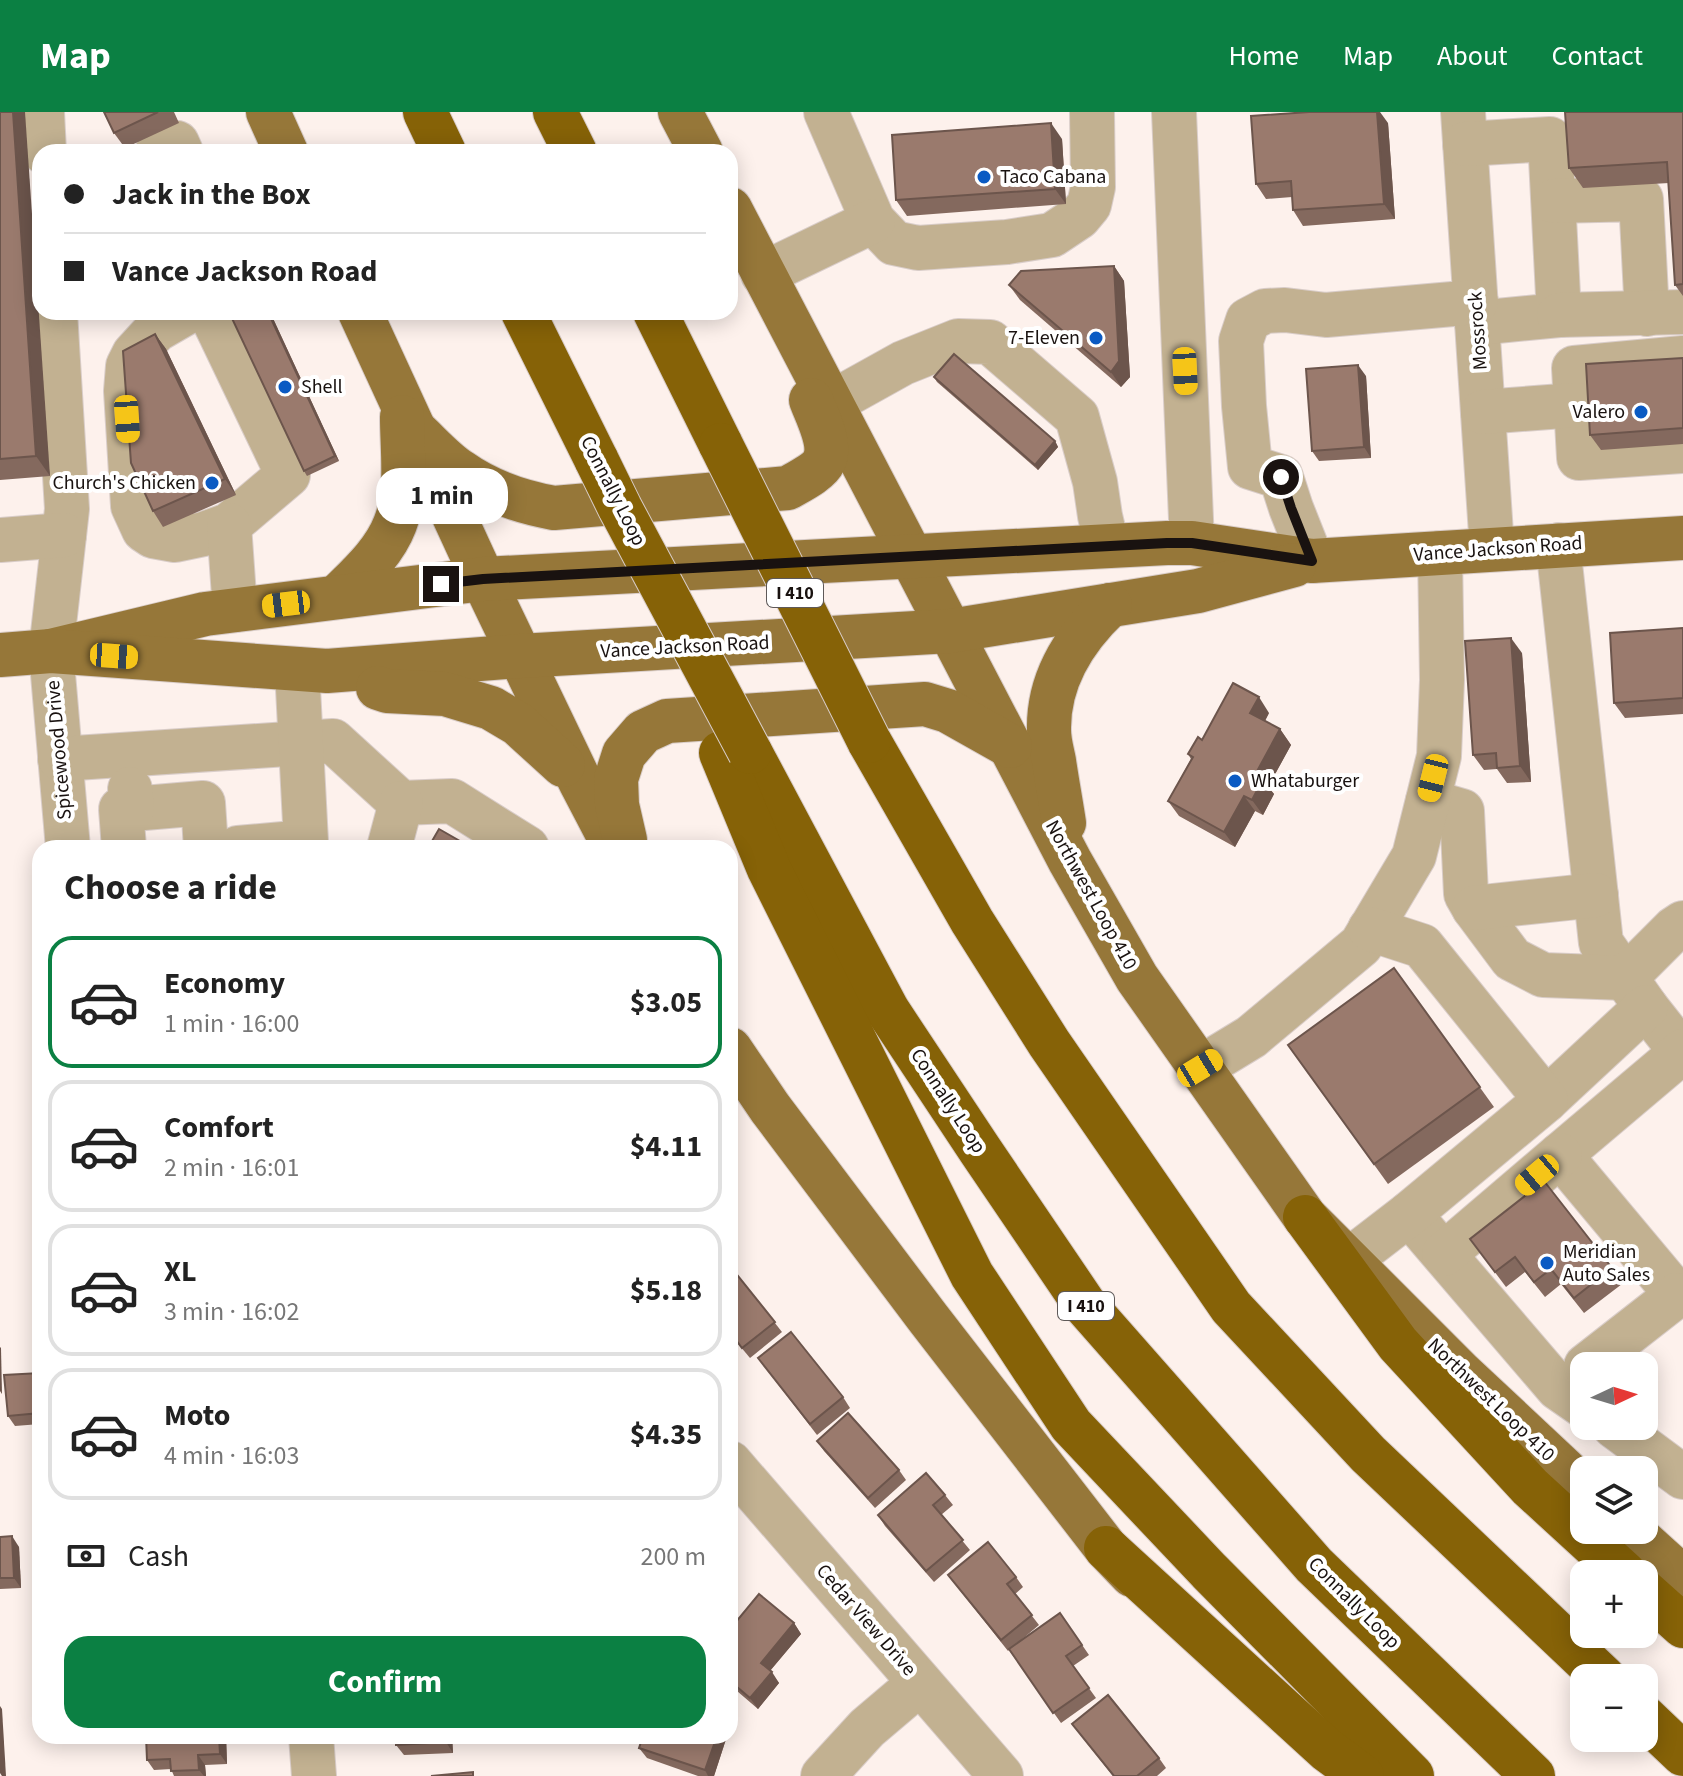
<!DOCTYPE html>
<html lang="en">
<head>
<meta charset="utf-8">
<style>
	body { margin:0; font-family:"Source Sans 3",sans-serif; background:#f2f2f2; color:#222; height:100vh; display:flex; flex-direction:column; font-size:30px; white-space:nowrap }
	* { box-sizing:border-box; margin:0 }
	p { font-size:26px; color:#767676 }
	.icon { flex:none; width:44px; height:44px; fill:none; stroke:currentColor; stroke-width:2; stroke-linecap:round; stroke-linejoin:round }
	.map { position:relative; flex:1; overflow:hidden }
	.sheet { position:absolute; left:32px; top:728px; width:706px; height:904px; display:flex; flex-direction:column; background:#fff; border-radius:24px; box-shadow:0 4px 20px #0003 }
	.sheet>* { flex:none }
	.banner { position:absolute; left:32px; top:32px; width:706px; height:176px; border-radius:24px; box-shadow:0 4px 20px #0003; display:grid; align-content:center; height:176px; padding:0 32px; background:#fff }
	.needle { width:52px; rotate:86deg }
	.fabs { position:absolute; left:1570px; top:1240px; display:grid; gap:16px }
	.fabs a { display:grid; place-items:center; width:88px; height:88px; border-radius:16px; background:#fff; box-shadow:0 4px 20px #0003; font-size:40px }
	.end { position:absolute; width:36px; height:36px; margin:-18px; border:10px solid #191210; background:#fff; box-shadow:0 0 0 4px #fff }
	.from { border-radius:50% }
	.bubble { position:absolute; height:56px; border-radius:24px; background:#fff; box-shadow:0 4px 20px #0003; font-size:26px; font-weight:700; line-height:56px; text-align:center }
	.car { position:absolute; width:24px; height:48px; margin:-24px -12px; border-radius:10px; box-shadow:0 0 6px 2px #0007; background:linear-gradient(#f5c518 24%,#345 0 40%,#f5c518 0 76%,#345 0 86%,#f5c518 0) }
	.banner b { display:flex; align-items:center; gap:28px; height:76px; font-size:30px }
	.banner b+b { border-top:2px solid #e0e0e0 }
	.banner i { width:20px; height:20px; background:#222 }
	ul { padding:0; list-style:none }
	li { display:flex; align-items:center; gap:24px; height:132px; margin:0 16px 12px; padding:0 16px; border:4px solid #e0e0e0; border-radius:24px }
	li div { flex:1 }
	li b { display:block; font-size:30px }
	li em { font-style:normal; font-weight:700 }
	li.current { border-color:#0b8043 }
	li>.icon { width:72px; height:72px; stroke-width:1.5 }
	h2 { padding:0 32px; font-size:36px; line-height:96px }
	.pay { display:flex; align-items:center; gap:20px; height:88px; padding:0 32px; font-size:30px }
	.pay p { margin-inline-start:auto }
	.primary-button { display:flex; gap:16px; margin-top:auto; padding:16px 32px }
	.primary-button a { flex:1; height:92px; border-radius:24px; background:#0b8043; color:#fff; font-size:32px; font-weight:700; line-height:92px; text-align:center }
	header { display:flex; align-items:center; gap:48px; box-sizing:border-box; height:112px; padding:0 40px; background:#0b8043; color:#fff }
	header strong { font-size:38px }
	nav { display:flex; gap:44px; margin-inline-start:auto; font-size:28px }
	.map>svg:first-child { display:block }
	.lines { fill:none; stroke-linecap:round; stroke-linejoin:round }
	.minor-casing { stroke:#d9cdc9; stroke-width:46 }
	.major-casing { stroke:#d9cdc9; stroke-width:46 }
	.highway-casing { stroke:#d9cdc9; stroke-width:46 }
	.minor { stroke:#c2b191; stroke-width:44 }
	.major { stroke:#967739; stroke-width:44 }
	.highway { stroke:#866207; stroke-width:44 }
	.highway-bridge-casing { stroke:#d9cdc9; stroke-width:46; stroke-linecap:butt }
	.highway-bridge { stroke:#866207; stroke-width:44 }
	.wall { fill:#84695e }
	.shaded-wall { fill:#6c554c }
	.building { fill:#9a7a6d; stroke:#6c554c; stroke-width:2 }
	.route { stroke:#191210; stroke-width:10 }
	.poi-dot { fill:#0a5ac3; stroke:#fff; stroke-width:3 }
	.labels { text-anchor:middle; dominant-baseline:central; stroke-width:8; stroke-linejoin:round; paint-order:stroke }
	.shield { fill:#fff; stroke:#5e5958; stroke-width:2 }
	.shield-label { font-size:18px; font-weight:bold; fill:#191210 }
	.poi-label { font-size:20px; fill:#191210; stroke:#fff; text-anchor:start }
	.street-label { font-size:20px; fill:#191210; stroke:#fff }
</style>
</head>
<body>
<header>
<strong>Map</strong>
<nav><a>Home</a><a>Map</a><a>About</a><a>Contact</a></nav>
</header>
<div class="map">
<svg width="1683" height="1664" viewBox="0 0 1683 1664">
	<rect width="100%" height="100%" fill="#fdf1ec"/>
	<g class="lines">
		<defs>
			<g id="minor">
				<path d="M42,0L44,40"/>
				<path d="M826,0L873,109L894,131L918,136L1007,130L1052,123L1079,105L1089,93L1093,75L1092,0"/>
				<path d="M1174,0L1192,431"/>
				<path d="M1463,0L1492,437"/>
				<path d="M1465,32L1550,27L1559,203L1477,211"/>
				<path d="M157,40L177,31L181,40"/>
				<path d="M1554,89L1641,87L1647,202"/>
				<path d="M763,162L873,109"/>
				<path d="M55,200L67,397L51,539L68,736"/>
				<path d="M187,200L156,218L134,242L128,254L126,279L133,394L144,418L153,424L175,428L204,422L229,413L288,363L210,200"/>
				<path d="M1559,203L1683,200"/>
				<path d="M1683,246L1574,256L1579,346L1683,339"/>
				<path d="M831,291L903,251L958,229L990,230L1077,305L1095,370L1100,404L1107,434"/>
				<path d="M1483,300L1576,293"/>
				<path d="M229,413L235,498"/>
				<path d="M0,428L64,423"/>
				<path d="M1558,433L1601,831L1646,895L1683,942"/>
				<path d="M1312,449L1291,396L1281,365L1250,355L1244,294L1241,229L1248,208L1265,199L1285,198L1326,203L1476,190"/>
				<path d="M60,647L333,629L401,691L452,689L527,736"/>
				<path d="M1428,689L1462,699L1466,782L1474,796L1512,847L1543,863L1625,866L1674,817L1683,811"/>
				<path d="M132,697L203,691L206,736"/>
				<path d="M124,736L121,697H132L130,677"/>
				<path d="M238,736L306,730L297,557"/>
				<path d="M389,736L401,691"/>
				<path d="M1474,796L1596,783"/>
				<path d="M1683,939L1560,1043L1677,1183L1683,1178"/>
				<path d="M1200,956L1251,925L1361,833L1414,744L1439,644L1442,568L1440,441"/>
				<path d="M1546,988L1646,895"/>
				<path d="M1409,1102L1558,1276L1584,1294"/>
				<path d="M1444,1142L1560,1043"/>
				<path d="M1348,1149L1409,1102L1546,988L1422,834L1370,817"/>
				<path d="M1586,1254L1677,1183"/>
				<path d="M1614,1314L1683,1365"/>
				<path d="M730,1351L1001,1664"/>
				<path d="M311,1624L314,1664"/>
				<path d="M823,1664L867,1616L920,1571"/>
			</g>
			<g id="major">
				<path d="M268,0L286,40"/>
				<path d="M680,0L701,40"/>
				<path d="M730,97L1070,749L1137,866L1305,1105L1460,1260L1584,1376"/>
				<path d="M360,200L483,467L580,669L615,736"/>
				<path d="M413,317C428,330 443,348 460,359C488,379 521,390 554,396L788,376C798,370 819,360 824,349C832,332 817,304 811,288"/>
				<path d="M337,485C359,463 384,441 395,412C408,380 402,339 402,305"/>
				<path d="M51,539L205,502L483,467L1167,431H1192L1312,449L1683,426"/>
				<path d="M0,543L51,539L327,559L520,544L950,519L1198,479L1294,453"/>
				<path d="M378,576L387,579L445,582L491,596L518,612L563,653"/>
				<path d="M1064,711C1061,691 1057,670 1054,649C1052,639 1049,629 1049,618C1048,568 1075,526 1110,493"/>
				<path d="M625,728L617,693L616,667L624,642L643,620L667,609L925,592L948,599L1010,634"/>
				<path d="M730,937L770,996L928,1206L1106,1436L1132,1463"/>
				<path d="M1630,1418L1683,1466"/>
			</g>
			<g id="highway">
				<path d="M425,0L444,40"/>
				<path d="M555,0L575,40"/>
				<path d="M523,200L597,349"/>
				<path d="M655,200L721,333"/>
				<path d="M869,629L972,809L1049,931L1231,1195L1368,1342L1604,1566"/>
				<path d="M750,640L888,899L980,1038L1085,1193L1314,1453L1533,1664"/>
				<path d="M721,641L769,757L972,1163L1071,1313L1209,1459L1412,1664"/>
				<path d="M1305,1105L1398,1232L1530,1375L1625,1462"/>
				<path d="M1106,1436L1327,1638L1362,1664"/>
				<path d="M1644,1479L1683,1514"/>
				<path d="M1644,1605L1683,1642"/>
			</g>
		</defs>
		<!-- minor casing -->
		<use href="#minor" class="minor-casing"/>
		<!-- major casing -->
		<use href="#major" class="major-casing"/>
		<!-- highway casing -->
		<use href="#highway" class="highway-casing"/>
		<!-- minor -->
		<use href="#minor" class="minor"/>
		<!-- major -->
		<use href="#major" class="major"/>
		<!-- highway -->
		<use href="#highway" class="highway"/>
		<defs>
			<g id="highway-bridge">
				<path d="M721,333L869,629"/>
				<path d="M597,349L620,396L750,640"/>
			</g>
		</defs>
		<!-- highway-bridge casing -->
		<use href="#highway-bridge" class="highway-bridge-casing"/>
		<!-- highway-bridge -->
		<use href="#highway-bridge" class="highway-bridge"/>
	</g>
	<!-- wall -->
	<g class="wall">
		<path d="M0,0L50,364L0,368Z"/>
		<path d="M104,0H174L179,11L125,36L114,21Z"/>
		<path d="M1683,0V184L1675,173L1669,71L1583,76L1569,56Z"/>
		<path d="M1388,11L1395,107L1303,114L1293,98L1292,85L1266,87L1256,72Z"/>
		<path d="M1062,27L1066,92L907,104L896,88Z"/>
		<path d="M1114,154L1124,169L1130,265L1121,275L1020,188L1009,173Z"/>
		<path d="M229,200H270L339,349L307,364L304,359Z"/>
		<path d="M155,222L166,237L236,383L163,415L153,399Z"/>
		<path d="M1683,246V332L1601,338L1590,323Z"/>
		<path d="M1366,264L1371,346L1319,349L1312,339Z"/>
		<path d="M934,265L1055,329L1058,335L1038,358L937,270Z"/>
		<path d="M1683,516V602L1625,606L1614,591Z"/>
		<path d="M1522,541L1531,670L1507,671L1497,657L1484,658L1473,643Z"/>
		<path d="M1269,601L1265,609L1280,617L1291,633L1268,675L1274,682L1263,703L1255,699L1235,735L1179,704L1168,689L1191,647L1188,642L1202,628Z"/>
		<path d="M1394,856L1494,995L1388,1072L1288,933Z"/>
		<path d="M1470,1127L1612,1156L1622,1172L1584,1201L1561,1172L1545,1185L1525,1160L1506,1175Z"/>
		<path d="M730,1154L782,1220L750,1246L730,1222Z"/>
		<path d="M758,1246L843,1285L850,1296L817,1323Z"/>
		<path d="M40,1261V1312L15,1314L8,1304Z"/>
		<path d="M817,1329L899,1358L906,1368L875,1396L824,1339Z"/>
		<path d="M945,1383L953,1393L941,1403L970,1438L934,1470L885,1414L878,1403Z"/>
		<path d="M0,1425L19,1435L21,1476L0,1477Z"/>
		<path d="M730,1457L738,1466L730,1473Z"/>
		<path d="M948,1463L1016,1465L1023,1475L1015,1482L1039,1513L1015,1533L1060,1501L1089,1543L1073,1554L1096,1586L1061,1611L1009,1538L1008,1539Z"/>
		<path d="M794,1511L801,1522L770,1559L779,1571L758,1597L730,1573V1517Z"/>
		<path d="M1072,1612L1159,1646L1166,1656L1157,1664H1113Z"/>
		<path d="M226,1624L227,1652L205,1653L206,1664H174L171,1657L154,1658L147,1648Z"/>
		<path d="M396,1624H452L453,1641L404,1643L396,1633Z"/>
		<path d="M643,1624H727L714,1664H698L647,1646L639,1636Z"/>
	</g>
	<!-- shaded-wall -->
	<g class="shaded-wall">
		<path d="M13,0H25L50,364L36,344Z"/>
		<path d="M1377,0H1380L1388,11L1395,107L1384,92Z"/>
		<path d="M1051,11L1062,27L1066,92L1055,77Z"/>
		<path d="M1114,154L1124,169L1130,265L1121,275L1111,260Z"/>
		<path d="M268,200H270L339,349L335,344Z"/>
		<path d="M155,222L166,237L236,383L225,367Z"/>
		<path d="M1358,253L1366,264L1371,346L1364,335Z"/>
		<path d="M1055,329L1058,335L1038,358L1035,353Z"/>
		<path d="M1511,526L1522,541L1531,670L1520,654Z"/>
		<path d="M1259,585L1269,601L1261,616L1250,601Z"/>
		<path d="M1280,617L1291,633L1268,675L1274,682L1263,703L1252,688L1255,663Z"/>
		<path d="M1244,684L1255,699L1235,735L1224,720Z"/>
		<path d="M0,1235L1,1236L2,1282L0,1279Z"/>
		<path d="M12,1424L19,1435L21,1476L14,1466Z"/>
		<path d="M794,1511L801,1522L768,1561L761,1551Z"/>
		<path d="M772,1560L779,1571L758,1597L750,1586Z"/>
		<path d="M0,1594L2,1597L6,1664H2L0,1661Z"/>
		<path d="M219,1624H226L227,1652L220,1642Z"/>
		<path d="M445,1624H452L453,1641L446,1630Z"/>
		<path d="M717,1624H727L714,1664H708L705,1658Z"/>
		<path d="M198,1643L205,1653L206,1664H204L199,1658Z"/>
	</g>
	<!-- building -->
	<g class="building">
		<path d="M0,0H13L36,344L0,347Z"/>
		<path d="M104,0H158L114,21Z"/>
		<path d="M1309,0H1377L1384,92L1293,98L1291,69L1256,72L1251,4Z"/>
		<path d="M1565,0H1683V172L1675,173L1667,50L1569,56Z"/>
		<path d="M1051,11L1055,77L896,88L892,23Z"/>
		<path d="M1114,154L1119,249L1111,260L1009,173L1021,159Z"/>
		<path d="M229,200H268L335,344L304,359Z"/>
		<path d="M155,222L225,367L153,399L131,351L123,239Z"/>
		<path d="M954,242L1055,329L1035,353L934,265Z"/>
		<path d="M1683,246V316L1590,323L1586,252Z"/>
		<path d="M1358,253L1364,335L1312,339L1306,257Z"/>
		<path d="M1683,516V586L1614,591L1610,521Z"/>
		<path d="M1511,526L1520,654L1497,656L1496,641L1473,643L1465,529Z"/>
		<path d="M1233,571L1259,585L1250,601L1280,617L1255,663L1263,667L1252,688L1244,684L1224,720L1168,689L1193,645L1188,642L1198,625L1202,628Z"/>
		<path d="M439,717L472,736H428Z"/>
		<path d="M1394,856L1480,975L1374,1052L1288,933Z"/>
		<path d="M1544,1069L1612,1156L1574,1186L1551,1157L1534,1170L1515,1145L1495,1160L1470,1127Z"/>
		<path d="M730,1154L775,1210L742,1236L730,1220Z"/>
		<path d="M791,1220L843,1285L810,1312L758,1246Z"/>
		<path d="M40,1261V1301L8,1304L4,1263Z"/>
		<path d="M848,1301L899,1358L868,1386L817,1329Z"/>
		<path d="M926,1361L945,1383L933,1393L963,1428L926,1459L878,1403Z"/>
		<path d="M12,1424L14,1466H0V1425Z"/>
		<path d="M988,1430L1016,1465L1007,1472L1032,1503L1001,1528L948,1463Z"/>
		<path d="M759,1482L794,1511L761,1551L772,1560L750,1586L730,1569V1517Z"/>
		<path d="M1060,1501L1082,1533L1066,1544L1089,1576L1053,1601L1009,1537Z"/>
		<path d="M1108,1583L1159,1646L1137,1664H1114L1072,1612Z"/>
		<path d="M146,1624H219L220,1642L198,1643L199,1658L171,1659L170,1647L147,1648Z"/>
		<path d="M396,1624H445L446,1630L396,1633Z"/>
		<path d="M643,1624H717L705,1658L639,1636Z"/>
		<path d="M473,1660V1664H431Z"/>
	</g>
	<g class="lines">
		<!-- route -->
		<path class="route" d="M441,472L483,467L1167,431H1192L1312,449L1291,396L1281,365"/>
	</g>
	<!-- markers -->
	<g class="poi-dot">
		<circle cx="984" cy="65" r="8"/>
		<circle cx="1096" cy="226" r="8"/>
		<circle cx="285" cy="275" r="8"/>
		<circle cx="1641" cy="300" r="8"/>
		<circle cx="212" cy="371" r="8"/>
		<circle cx="1235" cy="669" r="8"/>
		<circle cx="1547" cy="1151" r="8"/>
	</g>
	<g class="labels">
		<!-- shield labels -->
		<g class="shield">
			<rect x="767" y="467" width="56" height="28" rx="6"/>
			<rect x="1058" y="1180" width="56" height="28" rx="6"/>
		</g>
		<g class="shield-label">
			<text x="795" y="481">I 410</text>
			<text x="1086" y="1194">I 410</text>
		</g>
		<!-- poi labels -->
		<g class="poi-label">
			<text x="1000" y="65">Taco Cabana</text>
			<text x="1080" y="226" text-anchor="end">7-Eleven</text>
			<text x="301" y="275">Shell</text>
			<text x="1625" y="300" text-anchor="end">Valero</text>
			<text x="196" y="371" text-anchor="end">Church's Chicken</text>
			<text x="1251" y="669">Whataburger</text>
			<text x="1563" y="1140">Meridian<tspan x="1563" dy="23">Auto Sales</tspan></text>
		</g>
		<!-- street labels -->
		<g class="street-label">
			<text transform="translate(1478 219) rotate(-94)">Mossrock</text>
			<text transform="translate(613 379) rotate(63)">Connally Loop</text>
			<text transform="translate(1498 437) rotate(-4)">Vance Jackson Road</text>
			<text transform="translate(685 535) rotate(-3)">Vance Jackson Road</text>
			<text transform="translate(59 638) rotate(-95)">Spicewood Drive</text>
			<text transform="translate(1091 783) rotate(61)">Northwest Loop 410</text>
			<text transform="translate(948 989) rotate(57)">Connally Loop</text>
			<text transform="translate(1491 1288) rotate(44)">Northwest Loop 410</text>
			<text transform="translate(1354 1491) rotate(45)">Connally Loop</text>
			<text transform="translate(866 1508) rotate(49)">Cedar View Drive</text>
		</g>
	</g>
</svg>
<div class="fabs">
<a><svg class="needle" viewBox="-14 -14 28 28"><path d="M0-13l5 13h-10z" fill="#e53935"/><path d="M0 13l5-13h-10z" fill="#767676"/></svg></a>
<a><svg class="icon" aria-label="layers" viewBox="0 0 24 24"><path d="M12 4l9 5-9 5-9-5zM3 14l9 5 9-5"/></svg></a>
<a>+</a>
<a>−</a>
</div>
<i class="end from" style="left:1281px;top:365px"></i>
<i class="end" style="left:441px;top:472px"></i>
<div class="bubble" style="left:376px;top:356px;width:132px">1 min</div>
<i class="car" style="left:1185px;top:259px;rotate:177deg"></i>
<i class="car" style="left:127px;top:307px;rotate:176deg"></i>
<i class="car" style="left:286px;top:492px;rotate:263deg"></i>
<i class="car" style="left:114px;top:544px;rotate:94deg"></i>
<i class="car" style="left:1433px;top:666px;rotate:194deg"></i>
<i class="car" style="left:1200px;top:956px;rotate:59deg"></i>
<i class="car" style="left:1537px;top:1063px;rotate:230deg"></i>
<div class="banner">
<b><i class="from"></i>Jack in the Box</b>
<b><i></i>Vance Jackson Road</b>
</div>
<section class="sheet">
<h2>Choose a ride</h2>
<ul>
<li class="current"><svg class="icon" aria-label="car" viewBox="0 0 24 24"><path d="M5 17H2v-5l4-1 3-4h7l3 4 3 1v5h-3M9 17h6M6 11h13"/><circle cx="7" cy="17" r="2"/><circle cx="17" cy="17" r="2"/></svg><div><b>Economy</b><p>1 min · 16:00</p></div><em>$3.05</em></li>
<li><svg class="icon" aria-label="car" viewBox="0 0 24 24"><path d="M5 17H2v-5l4-1 3-4h7l3 4 3 1v5h-3M9 17h6M6 11h13"/><circle cx="7" cy="17" r="2"/><circle cx="17" cy="17" r="2"/></svg><div><b>Comfort</b><p>2 min · 16:01</p></div><em>$4.11</em></li>
<li><svg class="icon" aria-label="car" viewBox="0 0 24 24"><path d="M5 17H2v-5l4-1 3-4h7l3 4 3 1v5h-3M9 17h6M6 11h13"/><circle cx="7" cy="17" r="2"/><circle cx="17" cy="17" r="2"/></svg><div><b>XL</b><p>3 min · 16:02</p></div><em>$5.18</em></li>
<li><svg class="icon" aria-label="car" viewBox="0 0 24 24"><path d="M5 17H2v-5l4-1 3-4h7l3 4 3 1v5h-3M9 17h6M6 11h13"/><circle cx="7" cy="17" r="2"/><circle cx="17" cy="17" r="2"/></svg><div><b>Moto</b><p>4 min · 16:03</p></div><em>$4.35</em></li>
</ul>
<div class="pay"><svg class="icon" aria-label="cash" viewBox="0 0 24 24"><path d="M3 7h18v10H3z"/><circle cx="12" cy="12" r="2"/></svg>Cash<p>200 m</p></div>
<div class="primary-button"><a>Confirm</a></div>
</section>
</div>
</body>
</html>
